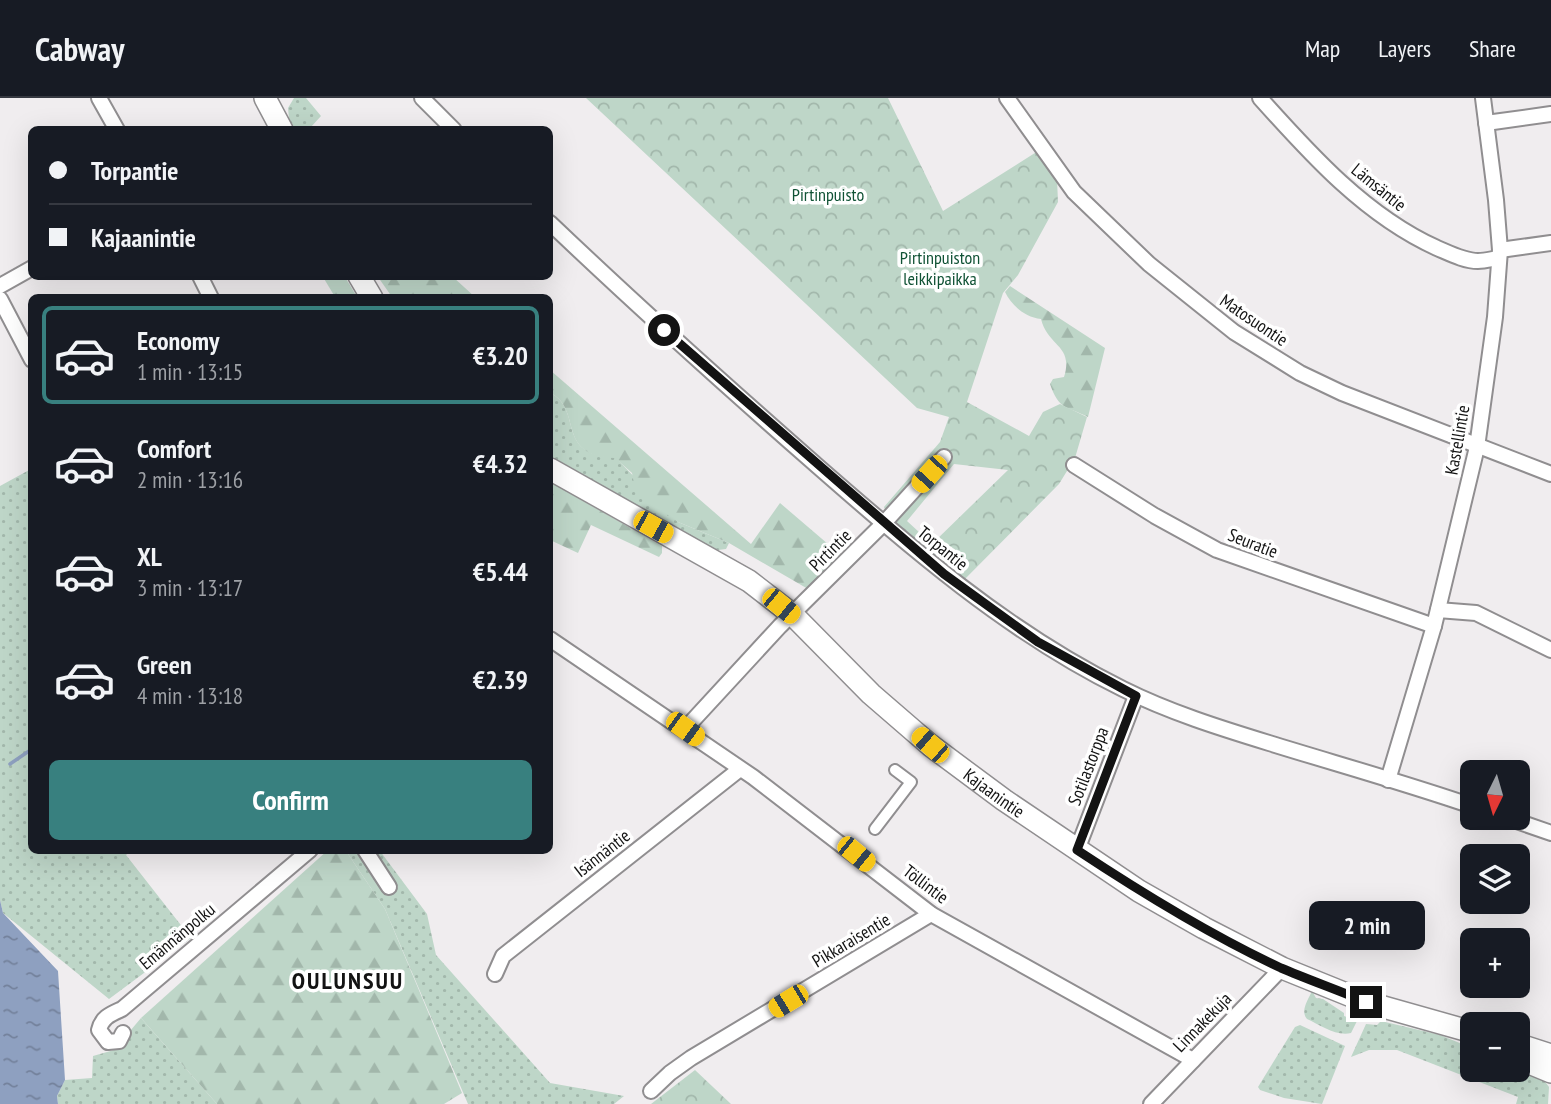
<!DOCTYPE html>
<html lang="en">
<head>
<meta charset="utf-8">
<style>
	body { margin:0; font-family:"PT Sans Narrow",sans-serif; background:#242831; color:#f1f3f6; height:100vh; display:flex; flex-direction:column; font-size:26px; white-space:nowrap }
	* { box-sizing:border-box; margin:0 }
	p { font-size:23px; color:#9ea1a6 }
	.icon { flex:none; width:38px; height:38px; fill:none; stroke:currentColor; stroke-width:2; stroke-linecap:round; stroke-linejoin:round }
	.map { position:relative; flex:1; overflow:hidden }
	.sheet { position:absolute; left:28px; top:196px; width:525px; height:560px; display:flex; flex-direction:column; background:#171b24; border-radius:10px; box-shadow:0 7px 28px #0002 }
	.sheet>* { flex:none }
	.top-card { position:absolute; left:28px; top:28px; width:525px; height:154px; border-radius:10px; box-shadow:0 7px 28px #0002; display:grid; align-content:center; height:154px; padding:0 21px; background:#171b24 }
	.needle { width:46px; rotate:185deg }
	.fabs { position:absolute; left:1460px; top:662px; display:grid; gap:14px }
	.fabs a { display:grid; place-items:center; width:70px; height:70px; border-radius:10px; background:#171b24; box-shadow:0 7px 28px #0002; font-size:35px }
	.end { position:absolute; width:32px; height:32px; margin:-16px; border:9px solid #131313; background:#fff; box-shadow:0 0 0 4px #fff }
	.from { border-radius:50% }
	.bubble { position:absolute; height:49px; border-radius:10px; background:#171b24; box-shadow:0 7px 28px #0002; font-size:23px; font-weight:700; line-height:49px; text-align:center }
	.car { position:absolute; width:21px; height:42px; margin:-21px -10px; border-radius:9px; box-shadow:0 0 5px 2px #0007; background:linear-gradient(#f5c518 24%,#345 0 40%,#f5c518 0 76%,#345 0 86%,#f5c518 0) }
	.top-card b { display:flex; align-items:center; gap:24px; height:66px; font-size:26px }
	.top-card b+b { border-top:2px solid #363941 }
	.top-card i { width:18px; height:18px; background:#f1f3f6 }
	ul { padding:12px 0 0; list-style:none }
	li { display:flex; align-items:center; gap:21px; height:98px; margin:0 14px 10px; padding:0 7px; border:4px solid transparent; border-radius:10px }
	li div { flex:1 }
	li b { display:block; font-size:26px }
	li em { font-style:normal; font-weight:700 }
	li.active { border-color:#38807f }
	li>.icon { width:63px; height:63px; stroke-width:1.5 }
	.action { display:flex; gap:14px; margin-top:auto; padding:14px 21px }
	.action a { flex:1; height:80px; border-radius:10px; background:#38807f; color:#fff; font-size:28px; font-weight:700; line-height:80px; text-align:center }
	header { display:flex; align-items:center; gap:42px; box-sizing:border-box; height:98px; padding:0 35px; background:#171b24; border-bottom:2px solid #363941 }
	header strong { font-size:33px }
	nav { display:flex; gap:38px; margin-inline-start:auto; font-size:24px }
	.map>svg:first-child { display:block }
	.grass { fill:url(#grass-dots) }
	.forest { fill:url(#forest-firs) }
	.park { fill:url(#park-crowns); fill-rule:evenodd }
	.water { fill:url(#water-ripples) }
	.lines { fill:none; stroke-linecap:round; stroke-linejoin:round }
	.stream { stroke:#8ea0c0; stroke-width:3.5 }
	.pedestrian-casing { stroke:#908e90; stroke-width:14 }
	.minor-casing { stroke:#908e90; stroke-width:18 }
	.secondary-casing { stroke:#908e90; stroke-width:24 }
	.pedestrian { stroke:#fff; stroke-width:10 }
	.minor { stroke:#fff; stroke-width:14 }
	.secondary { stroke:#fff; stroke-width:21 }
	.route { stroke:#131313; stroke-width:9 }
	.labels { text-anchor:middle; dominant-baseline:central; stroke-width:7; stroke-linejoin:round; paint-order:stroke }
	.street-label { font-size:18px; fill:#131313; stroke:#fff }
	.park-label { font-size:18px; fill:#105235; stroke:#fff }
	.district-label { font-size:24px; font-weight:bold; letter-spacing:2px; fill:#131313; stroke:#fff }
</style>
</head>
<body>
<header>
<strong>Cabway</strong>
<nav><a>Map</a><a>Layers</a><a>Share</a></nav>
</header>
<div class="map">
<svg width="1551" height="1006" viewBox="0 0 1551 1006">
	<defs>
		<pattern id="grass-dots" width="8" height="8" patternUnits="userSpaceOnUse" patternTransform="scale(1.75)"><rect width="8" height="8" fill="#bed6c8"/><path d="M2 2h.1M6 6h.1" fill="none" stroke="#a2b7ab" stroke-width="1.8" stroke-linecap="round"/></pattern>
		<pattern id="forest-firs" width="22" height="20" patternUnits="userSpaceOnUse" patternTransform="scale(1.75)"><rect width="22" height="20" fill="#bed6c8"/><path d="M5 1l3.5 6h-7zM16 11l3.5 6h-7z" fill="#a2b7ab"/></pattern>
		<pattern id="park-crowns" width="20" height="18" patternUnits="userSpaceOnUse" patternTransform="scale(1.75)"><rect width="20" height="18" fill="#bed6c8"/><path d="M2 6a3 3 0 1 1 6 0M12 15a3 3 0 1 1 6 0" fill="none" stroke="#a2b7ab"/></pattern>
		<pattern id="water-ripples" width="26" height="14" patternUnits="userSpaceOnUse" patternTransform="scale(1.75)"><rect width="26" height="14" fill="#8ea0c0"/><path d="M2 4q2-2 4 0t4 0M15 11q2-2 4 0t4 0" fill="none" stroke="#73819b"/></pattern>
	</defs>
	<rect width="100%" height="100%" fill="#f0edef"/>
	<!-- grass -->
	<g class="grass">
		<path d="M294,0H306L321,18L311,29L312,31H290L288,10Z"/>
		<path d="M550,295C584,311 554,358 615,359L678,424L729,445L726,451L718,452L696,444L550,362Z"/>
		<path d="M31,371L32,752L131,753L126,757L191,840L109,901L3,815L0,802V388Z"/>
		<path d="M346,753H380L427,816L436,857L550,985L624,998L614,1006H468L385,811Z"/>
		<path d="M1312,893L1316,900L1323,901L1344,915V918L1357,923L1351,935C1337,939 1320,927 1307,921C1300,913 1308,902 1312,893Z"/>
		<path d="M141,920L217,1006H58L57,998L65,982L92,980L93,958L114,952Z"/>
		<path d="M1381,923L1440,937L1472,950V971C1496,971 1534,965 1549,989L1548,1006H1516L1518,999L1397,952H1369L1351,959L1366,926L1377,927Z"/>
		<path d="M1300,927L1345,948L1322,1006L1284,1000L1260,992L1258,989L1295,929Z"/>
	</g>
	<!-- forest -->
	<g class="forest">
		<path d="M323,179H345L357,199H335Z"/>
		<path d="M378,179H412L418,181L423,179H453L475,199H392Z"/>
		<path d="M1010,188L1105,250L1088,319C1066,308 1059,312 1050,286L1053,281L1064,279C1074,247 1048,249 1041,221C1025,219 1012,208 1005,194Z"/>
		<path d="M550,272L751,446L780,405L842,458L808,491L729,445L678,424L636,396L632,375L615,360C554,358 584,311 550,295Z"/>
		<path d="M550,384L662,448V455L659,459L591,427L578,455L550,442V416L553,413L550,410Z"/>
		<path d="M328,752L346,753L385,811L462,995L444,1006H217L141,920Z"/>
	</g>
	<!-- park -->
	<g class="park">
		<path d="M586,0H888L943,113L1038,53L1057,81L1058,104L1018,177L1003,195L967,304L1029,338L1043,314L1060,306L1087,319L1075,360L1059,386L961,485L891,428L884,409L940,344L949,319L917,310ZM954,366L1008,372L932,446L907,423Z"/>
		<path d="M695,972L731,1006H651Z"/>
	</g>
	<!-- water -->
	<path class="water" d="M0,802L3,815L58,873L65,982L57,998L58,1006H0Z"/>
	<g class="lines">
		<!-- stream -->
		<path class="stream" d="M10,666L32,651"/>
		<defs>
			<path id="pedestrian" d="M875,731L911,684L895,672"/>
			<g id="minor">
				<path d="M99,0L117,32"/>
				<path d="M422,0L454,32"/>
				<path d="M1007,0L1074,94L1149,166L1234,234L1300,275L1342,295L1551,376"/>
				<path d="M1260,0C1311,57 1366,118 1437,150C1449,155 1464,163 1478,163C1485,163 1492,161 1499,160"/>
				<path d="M1486,25L1551,16"/>
				<path d="M550,125C636,207 724,286 814,365C910,449 1007,534 1123,591C1169,614 1220,630 1269,645C1337,666 1405,685 1472,708"/>
				<path d="M1500,152L1551,145"/>
				<path d="M200,178L211,200"/>
				<path d="M0,188L32,170"/>
				<path d="M0,201L32,262"/>
				<path d="M1074,367L1155,418L1217,452L1434,528"/>
				<path d="M1438,512L1476,515L1551,552"/>
				<path d="M550,541L753,679L931,816L1193,962"/>
				<path d="M685,631L780,528L884,425L944,359"/>
				<path d="M1388,682L1434,528L1477,349L1495,219L1500,152L1496,102L1483,0"/>
				<path d="M1505,719L1551,735"/>
				<path d="M365,752L389,789"/>
				<path d="M1077,752L1136,598"/>
				<path d="M495,876L503,858L740,671"/>
				<path d="M123,935L119,943L108,944L99,932C102,919 111,916 122,911L310,752"/>
				<path d="M651,993L670,975L691,960L931,816"/>
				<path d="M1151,1006L1282,870"/>
			</g>
			<g id="secondary">
				<path d="M265,0L282,32"/>
				<path d="M359,178L372,200"/>
				<path id="s1" d="M550,371L749,483L793,517L871,596L930,647L1004,702L1139,793L1204,830L1282,870L1366,904L1472,934"/>
				<path d="M1517,946L1551,957"/>
				<path d="M1517,960L1551,974"/>
			</g>
		</defs>
		<!-- pedestrian casing -->
		<use href="#pedestrian" class="pedestrian-casing"/>
		<!-- minor casing -->
		<use href="#minor" class="minor-casing"/>
		<!-- secondary casing -->
		<use href="#secondary" class="secondary-casing"/>
		<!-- pedestrian -->
		<use href="#pedestrian" class="pedestrian"/>
		<!-- minor -->
		<use href="#minor" class="minor"/>
		<!-- secondary -->
		<use href="#secondary" class="secondary"/>
	</g>
	<g class="lines">
		<!-- route -->
		<path class="route" d="M664,232L944,476L1038,544L1136,598L1077,752C1142,795 1210,837 1281,870C1309,882 1338,892 1366,904"/>
	</g>
	<g class="labels">
		<!-- street labels -->
		<g class="street-label">
			<text transform="translate(1379 89) rotate(39)">Lämsäntie</text>
			<text transform="translate(1254 222) rotate(34)">Matosuontie</text>
			<text transform="translate(1457 342) rotate(-80)">Kastellintie</text>
			<text transform="translate(1253 445) rotate(21)">Seuratie</text>
			<text transform="translate(943 450) rotate(39)">Torpantie</text>
			<text transform="translate(830 452) rotate(-45)">Pirtintie</text>
			<text transform="translate(1088 668) rotate(-69)">Sotilastorppa</text>
			<text stroke="none"><textPath href="#s1" startOffset="553">Kajaanintie</textPath></text>
			<text transform="translate(602 755) rotate(-38)">Isännäntie</text>
			<text transform="translate(926 786) rotate(37)">Töllintie</text>
			<text transform="translate(177 838) rotate(-40)">Emännänpolku</text>
			<text transform="translate(851 842) rotate(-31)">Pikkaraisentie</text>
			<text transform="translate(1202 924) rotate(-46)">Linnakekuja</text>
		</g>
		<!-- park labels -->
		<g class="park-label">
			<text x="828" y="96">Pirtinpuisto</text>
			<text x="940" y="159">Pirtinpuiston<tspan x="940" dy="21">leikkipaikka</tspan></text>
		</g>
		<!-- district labels -->
		<g class="district-label">
			<text x="348" y="882">OULUNSUU</text>
		</g>
	</g>
</svg>
<div class="fabs">
<a><svg class="needle" viewBox="-14 -14 28 28"><path d="M0-13l5 13h-10z" fill="#e53935"/><path d="M0 13l5-13h-10z" fill="#9ea1a6"/></svg></a>
<a><svg class="icon" aria-label="layers" viewBox="0 0 24 24"><path d="M12 4l9 5-9 5-9-5zM3 14l9 5 9-5"/></svg></a>
<a>+</a>
<a>−</a>
</div>
<i class="end from" style="left:664px;top:232px"></i>
<i class="end" style="left:1366px;top:904px"></i>
<div class="bubble" style="left:1309px;top:803px;width:116px">2 min</div>
<i class="car" style="left:929px;top:376px;rotate:222deg"></i>
<i class="car" style="left:653px;top:429px;rotate:119deg"></i>
<i class="car" style="left:781px;top:508px;rotate:129deg"></i>
<i class="car" style="left:685px;top:631px;rotate:126deg"></i>
<i class="car" style="left:930px;top:647px;rotate:311deg"></i>
<i class="car" style="left:856px;top:756px;rotate:129deg"></i>
<i class="car" style="left:788px;top:903px;rotate:239deg"></i>
<div class="top-card">
<b><i class="from"></i>Torpantie</b>
<b><i></i>Kajaanintie</b>
</div>
<section class="sheet">
<ul>
<li class="active"><svg class="icon" aria-label="car" viewBox="0 0 24 24"><path d="M5 17H2v-5l4-1 3-4h7l3 4 3 1v5h-3M9 17h6M6 11h13"/><circle cx="7" cy="17" r="2"/><circle cx="17" cy="17" r="2"/></svg><div><b>Economy</b><p>1 min · 13:15</p></div><em>€3.20</em></li>
<li><svg class="icon" aria-label="car" viewBox="0 0 24 24"><path d="M5 17H2v-5l4-1 3-4h7l3 4 3 1v5h-3M9 17h6M6 11h13"/><circle cx="7" cy="17" r="2"/><circle cx="17" cy="17" r="2"/></svg><div><b>Comfort</b><p>2 min · 13:16</p></div><em>€4.32</em></li>
<li><svg class="icon" aria-label="car" viewBox="0 0 24 24"><path d="M5 17H2v-5l4-1 3-4h7l3 4 3 1v5h-3M9 17h6M6 11h13"/><circle cx="7" cy="17" r="2"/><circle cx="17" cy="17" r="2"/></svg><div><b>XL</b><p>3 min · 13:17</p></div><em>€5.44</em></li>
<li><svg class="icon" aria-label="car" viewBox="0 0 24 24"><path d="M5 17H2v-5l4-1 3-4h7l3 4 3 1v5h-3M9 17h6M6 11h13"/><circle cx="7" cy="17" r="2"/><circle cx="17" cy="17" r="2"/></svg><div><b>Green</b><p>4 min · 13:18</p></div><em>€2.39</em></li>
</ul>
<div class="action"><a>Confirm</a></div>
</section>
</div>
</body>
</html>
